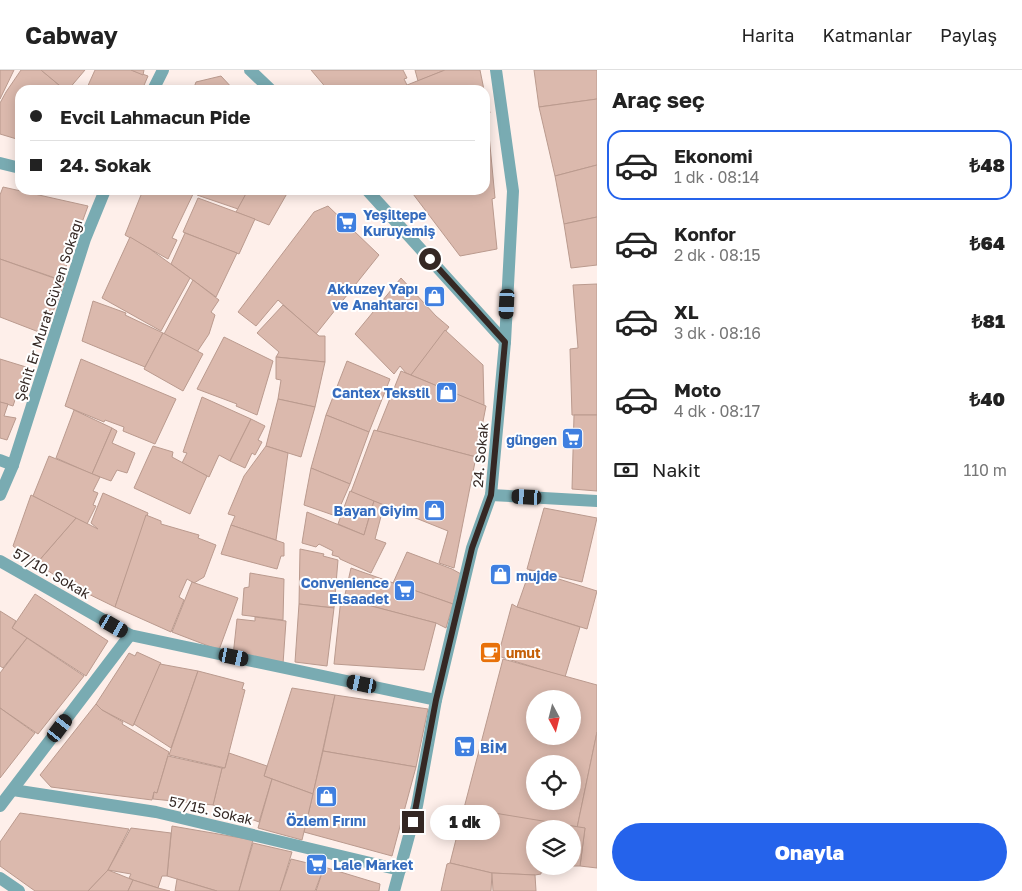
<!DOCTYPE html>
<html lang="tr">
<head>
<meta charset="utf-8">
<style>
	body { margin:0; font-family:"Golos Text",sans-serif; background:#f2f2f2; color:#222; height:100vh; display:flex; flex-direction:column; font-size:19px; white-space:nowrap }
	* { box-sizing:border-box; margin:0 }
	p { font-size:16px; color:#767676 }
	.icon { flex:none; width:28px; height:28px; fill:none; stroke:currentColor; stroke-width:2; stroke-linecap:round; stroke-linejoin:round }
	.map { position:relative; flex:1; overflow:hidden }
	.sheet { display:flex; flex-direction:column; background:#fff; width:425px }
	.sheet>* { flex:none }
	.banner { position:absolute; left:15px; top:15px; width:475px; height:110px; border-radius:15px; box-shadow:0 2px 12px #0003; display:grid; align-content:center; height:110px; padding:0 15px; background:#fff }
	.needle { width:32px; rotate:173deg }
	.controls { position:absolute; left:526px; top:620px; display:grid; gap:10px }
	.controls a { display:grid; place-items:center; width:55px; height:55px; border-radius:50%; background:#fff; box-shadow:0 2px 12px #0003; font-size:25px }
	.end { position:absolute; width:22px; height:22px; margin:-11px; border:6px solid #352824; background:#fff; box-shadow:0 0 0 2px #fff }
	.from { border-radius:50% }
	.bubble { position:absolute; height:35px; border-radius:18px; background:#fff; box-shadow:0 2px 12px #0003; font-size:16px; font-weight:800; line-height:35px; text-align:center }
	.car { position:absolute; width:15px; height:30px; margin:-15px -8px; border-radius:6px; box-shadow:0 0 4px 1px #0007; background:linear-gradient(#222 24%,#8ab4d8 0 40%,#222 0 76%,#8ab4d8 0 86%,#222 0) }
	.banner b { display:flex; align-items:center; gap:18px; height:48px; font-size:19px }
	.banner b+b { border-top:1px solid #e0e0e0 }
	.banner i { width:12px; height:12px; background:#222 }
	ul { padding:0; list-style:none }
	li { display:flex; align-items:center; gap:15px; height:70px; margin:0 10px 8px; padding:0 5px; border:2px solid transparent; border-radius:15px }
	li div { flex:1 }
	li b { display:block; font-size:19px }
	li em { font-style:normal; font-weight:800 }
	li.active { border-color:#2563eb }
	li>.icon { width:45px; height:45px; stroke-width:1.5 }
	h2 { padding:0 15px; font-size:22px; line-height:60px }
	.pay { display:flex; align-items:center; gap:12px; height:55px; padding:0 15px; font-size:19px }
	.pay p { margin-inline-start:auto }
	.primary-button { display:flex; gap:10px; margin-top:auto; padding:10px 15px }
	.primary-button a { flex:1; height:58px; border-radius:30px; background:#2563eb; color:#fff; font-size:20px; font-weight:800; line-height:58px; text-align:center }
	header { display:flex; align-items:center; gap:30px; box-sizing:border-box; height:70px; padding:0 25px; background:#fff; border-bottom:1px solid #e0e0e0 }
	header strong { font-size:24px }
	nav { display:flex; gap:28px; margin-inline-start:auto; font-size:18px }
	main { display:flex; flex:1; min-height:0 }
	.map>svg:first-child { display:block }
	.building { fill:#dbb9ad; stroke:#ba9a8e; fill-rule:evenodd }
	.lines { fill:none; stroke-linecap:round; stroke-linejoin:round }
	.minor { stroke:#79abb2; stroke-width:12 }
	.route { stroke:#352824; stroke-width:6 }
	.labels { text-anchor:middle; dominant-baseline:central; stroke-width:4; stroke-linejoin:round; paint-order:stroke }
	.shop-label { font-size:14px; font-weight:bold; fill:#366cbe; stroke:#fff; text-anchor:end }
	.street-label { font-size:14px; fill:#352824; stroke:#fff }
	.food-label { font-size:14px; font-weight:bold; fill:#c56008; stroke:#fff; text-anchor:start }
</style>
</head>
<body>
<header>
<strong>Cabway</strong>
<nav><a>Harita</a><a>Katmanlar</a><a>Paylaş</a></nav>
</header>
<main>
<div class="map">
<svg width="597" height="821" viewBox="0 0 597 821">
	<rect width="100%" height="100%" fill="#feefea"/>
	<!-- building -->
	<g class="building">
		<path d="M0,0H14L0,29Z"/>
		<path d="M21,0H41L65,20H20V70L0,64V33L6,22Z"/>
		<path d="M41,0H85L68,20H65Z"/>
		<path d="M95,0H131L148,6L142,20H86Z"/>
		<path d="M131,0H144L143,5Z"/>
		<path d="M311,0H403L407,8L404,9L407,15L399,20H328Z"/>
		<path d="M415,0H445L418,11Z"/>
		<path d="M445,0H480L484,20H410L407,15Z"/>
		<path d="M534,0H597V29L539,37Z"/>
		<path d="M221,6L234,20H193L196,12Z"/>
		<path d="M407,15L410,20H399Z"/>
		<path d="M485,22L490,43L485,45Z"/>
		<path d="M597,29V95L555,106L539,37Z"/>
		<path d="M487,44L495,128L492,129L497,179L460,186L410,120H485V45Z"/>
		<path d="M597,95V147L564,154L555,106Z"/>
		<path d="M3,117L88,136L61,210L0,189V125Z"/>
		<path d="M143,120H195L172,168L177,170L168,189L125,165Z"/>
		<path d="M200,120H248L238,139L197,125Z"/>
		<path d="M248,120H289L269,155L236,142Z"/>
		<path d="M198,128L255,149L239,184L183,162Z"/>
		<path d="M328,136L379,185L316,264L278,230L256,256L238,242L314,142Z"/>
		<path d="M597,147V195L571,198L564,154Z"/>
		<path d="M185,163L237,183L216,227L171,194Z"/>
		<path d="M130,167L150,179L190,208L161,261L102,228Z"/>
		<path d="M0,189L65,212L44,264L0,247Z"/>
		<path d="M401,208L436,246L449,257L411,305L406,303L400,296L394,304L355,264Z"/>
		<path d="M193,210L219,230L211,242L215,245L209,264L197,282L164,264Z"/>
		<path d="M597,214V345H572L570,279L578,278L573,215Z"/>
		<path d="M93,231L126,243L125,245L163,263L145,297L82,271Z"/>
		<path d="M283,235L319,266H325V292L276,287L279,282L257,263Z"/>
		<path d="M445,260L483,295L484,336L411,305Z"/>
		<path d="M163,263L203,284L183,321L144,299Z"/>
		<path d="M224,267L273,291L257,345L236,336L237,334L197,319Z"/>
		<path d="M276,287L325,292L315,337L278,329L281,310L276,309Z"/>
		<path d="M0,289L26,297L13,336L0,332Z"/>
		<path d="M81,289L176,329L155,374L123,361L124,357L105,350L104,352L65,336Z"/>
		<path d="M347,291L390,309L369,362L326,345Z"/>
		<path d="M401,301L486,336L476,387L377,361Z"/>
		<path d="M202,327L251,349L230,391L219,385L209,407L182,393L187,383L183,382Z"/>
		<path d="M278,329L315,337L301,387L266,376Z"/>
		<path d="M0,332L8,334L4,346L16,348L7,370L0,368Z"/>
		<path d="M74,340L112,358L92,404L56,388Z"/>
		<path d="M326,345L369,362L350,414L311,398Z"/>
		<path d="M574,345H597V421L572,419Z"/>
		<path d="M251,349L265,356L258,370L262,372L255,385L252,383L245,398L230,391Z"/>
		<path d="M112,358L117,361L112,373L135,383L127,403L117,400L111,411L92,404Z"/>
		<path d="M374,360L476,387L454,498L439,493L448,461L351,422Z"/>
		<path d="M153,376L173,382L172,387L207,406L190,444L134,418Z"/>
		<path d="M266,376L288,383L276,470L231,455L235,446L228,444L244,406Z"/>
		<path d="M49,386L100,407L93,421L98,423L93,435L96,436L87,454L33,426Z"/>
		<path d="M311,398L350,414L336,446L304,435Z"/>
		<path d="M350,421L374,431L364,465L338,454Z"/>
		<path d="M103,423L148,443L115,537L66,513L37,493L76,448L98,459L91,453Z"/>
		<path d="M31,425L76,448L36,494L13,476Z"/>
		<path d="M374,431L384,435L375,469L386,473L371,503L340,489L339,487L332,485L333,481L319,474L316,477L302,473L307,442L364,465Z"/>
		<path d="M544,438L597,448L582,512L527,499Z"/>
		<path d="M146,445L161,451V454L199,465L198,468L216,475L204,507L194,513L187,509L179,527L184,530L171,562L115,537Z"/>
		<path d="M231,455L284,473V486H281L277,499L221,484Z"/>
		<path d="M300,479L324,484L323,486L338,490L334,538L299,534Z"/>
		<path d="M407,482L452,499L461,504L453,534L393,513Z"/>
		<path d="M351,498L453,534L446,558L436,553L344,529Z"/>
		<path d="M530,500L597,521L587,559L517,537Z"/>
		<path d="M250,503L284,509L283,550L242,545L244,518L249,517Z"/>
		<path d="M192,512L238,528L219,580L172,562Z"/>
		<path d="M35,524L108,571L86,606L12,558Z"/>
		<path d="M341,528L436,553L424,600L334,594Z"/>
		<path d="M299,534L334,538L327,596L295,592Z"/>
		<path d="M512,534L517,537L580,557L565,607L498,586Z"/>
		<path d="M0,541L16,551L12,558L27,568L3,598L0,596Z"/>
		<path d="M255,547L286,551L283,594L233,586L237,549L255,551Z"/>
		<path d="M27,568L84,606L38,664L0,638V603Z"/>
		<path d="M137,582L161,593L133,656L102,640L96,634L129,583L135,586Z"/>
		<path d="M503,589L597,615V662L577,758L464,738ZM535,629H572V666H535ZM535,694H572V731H535Z"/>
		<path d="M160,594L198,601L171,678L134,654Z"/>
		<path d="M198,601L244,613L242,619L245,620L225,698L169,685Z"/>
		<path d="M292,618L335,625L313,724L264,706Z"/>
		<path d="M335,625L428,639L416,697L323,681Z"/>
		<path d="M96,634L102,640L123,652L122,654L169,682L157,723L154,722L152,730L51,717L40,705Z"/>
		<path d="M0,638L35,663L0,708Z"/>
		<path d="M597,662V798L580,796L585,758H577Z"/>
		<path d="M323,681L416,697L392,786L304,762Z"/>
		<path d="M229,683L267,696L264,706L272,709L259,752L213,735L222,698H225Z"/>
		<path d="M168,686L222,698L213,735L153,729L154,722L157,723Z"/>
		<path d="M272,709L313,724L302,770L258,758Z"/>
		<path d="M464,738L585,758L580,796H572V759H535V796H556L555,803L541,802V804L535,805L492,803L450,793Z"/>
		<path d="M20,743L129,759L108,800L88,821H35L0,796V772Z"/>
		<path d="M172,756L253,770L239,821H217L167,806Z"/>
		<path d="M131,758L171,763L167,806H162L158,818L133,810L129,808L131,804L108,800Z"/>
		<path d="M253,773L292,782L280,821H239Z"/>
		<path d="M291,789L324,797L315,821H280Z"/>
		<path d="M450,793L492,803L491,821H441L447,794Z"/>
		<path d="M324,797L380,814L379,821H316Z"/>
		<path d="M108,800L133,810L128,821H88Z"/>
		<path d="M492,803L535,805L536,821H493Z"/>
		<path d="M177,809L210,819L217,821H175Z"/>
		<path d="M133,810L158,818L170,821H128Z"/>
	</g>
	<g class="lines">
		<!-- minor -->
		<g class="minor">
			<path d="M250,0L271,20"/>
			<path d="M153,20L163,0"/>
			<path d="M0,93L20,98"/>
			<path d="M367,120L505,272"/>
			<path d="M0,390L13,395"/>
			<path d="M0,425L13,395L85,169L105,120"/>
			<path d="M491,425L597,431"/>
			<path d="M0,491L130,565L436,630"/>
			<path d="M13,720L156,742L400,800"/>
			<path d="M0,736L130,565"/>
			<path d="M0,808L19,821"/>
			<path d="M394,821L417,736L436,630L472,478L491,425L505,272L513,121L496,0"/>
		</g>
	</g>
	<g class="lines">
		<!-- route -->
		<path class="route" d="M413,752L436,630L472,478L491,425L505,272L430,189"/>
	</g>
	<!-- icons -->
	<defs>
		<symbol id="supermarket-square" viewBox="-11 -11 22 22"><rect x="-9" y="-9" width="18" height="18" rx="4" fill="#3f7fe0" stroke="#fff"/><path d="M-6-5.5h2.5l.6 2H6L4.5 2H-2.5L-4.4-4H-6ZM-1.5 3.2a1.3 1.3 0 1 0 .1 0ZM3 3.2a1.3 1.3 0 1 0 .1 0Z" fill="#fff"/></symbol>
		<symbol id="shop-square" viewBox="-11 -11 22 22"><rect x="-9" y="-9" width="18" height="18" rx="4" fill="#3f7fe0" stroke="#fff"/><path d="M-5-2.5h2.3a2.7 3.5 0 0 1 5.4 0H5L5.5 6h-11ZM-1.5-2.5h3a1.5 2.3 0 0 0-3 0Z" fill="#fff"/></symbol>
		<symbol id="cafe-square" viewBox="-11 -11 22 22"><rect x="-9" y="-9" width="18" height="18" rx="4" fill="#e8710a" stroke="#fff"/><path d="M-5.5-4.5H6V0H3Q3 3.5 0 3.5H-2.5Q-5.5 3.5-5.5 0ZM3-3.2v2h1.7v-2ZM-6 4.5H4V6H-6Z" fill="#fff"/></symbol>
	</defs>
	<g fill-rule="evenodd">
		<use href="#supermarket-square" x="334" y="140" width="25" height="25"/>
		<use href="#shop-square" x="422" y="214" width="25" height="25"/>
		<use href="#shop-square" x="434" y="310" width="25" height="25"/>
		<use href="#supermarket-square" x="560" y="356" width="25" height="25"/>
		<use href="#shop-square" x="422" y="428" width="25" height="25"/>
		<use href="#shop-square" x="488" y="492" width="25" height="25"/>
		<use href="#supermarket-square" x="392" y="508" width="25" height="25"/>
		<use href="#cafe-square" x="478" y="570" width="25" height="25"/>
		<use href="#supermarket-square" x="452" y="664" width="25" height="25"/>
		<use href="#shop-square" x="314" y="714" width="25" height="25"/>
		<use href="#supermarket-square" x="304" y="782" width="25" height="25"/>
	</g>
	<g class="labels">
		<!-- shop labels -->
		<g class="shop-label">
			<text x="363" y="144" text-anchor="start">Yeşiltepe<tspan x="363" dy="16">Kuruyemiş</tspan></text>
			<text x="418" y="218">Akkuzey Yapı<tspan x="418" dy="16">ve Anahtarcı</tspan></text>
			<text x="430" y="322">Cantex Tekstil</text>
			<text x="557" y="369">güngen</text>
			<text x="418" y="440">Bayan Giyim</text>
			<text x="516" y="505" text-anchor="start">mujde</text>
			<text x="389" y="512">Convenience<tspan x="389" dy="16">Elsaadet</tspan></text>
			<text x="480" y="677" text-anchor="start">BİM</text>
			<text x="326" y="750" text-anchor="middle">Özlem Fırını</text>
			<text x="333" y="794" text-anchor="start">Lale Market</text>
		</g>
		<!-- street labels -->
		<g class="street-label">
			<text transform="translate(48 240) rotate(-72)">Şehit Er Murat Güven Sokağı</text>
			<text transform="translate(480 385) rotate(-85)">24. Sokak</text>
			<text transform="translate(52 503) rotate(30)">57/10. Sokak</text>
			<text transform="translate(211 740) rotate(13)">57/15. Sokak</text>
		</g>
		<!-- food labels -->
		<g class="food-label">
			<text x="506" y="582">umut</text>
		</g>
	</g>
</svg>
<div class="controls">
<a><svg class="needle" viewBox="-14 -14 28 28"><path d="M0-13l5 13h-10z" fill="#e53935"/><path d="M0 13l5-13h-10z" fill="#767676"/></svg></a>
<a><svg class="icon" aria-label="locate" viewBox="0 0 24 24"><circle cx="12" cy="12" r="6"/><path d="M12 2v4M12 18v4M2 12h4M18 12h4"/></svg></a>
<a><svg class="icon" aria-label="layers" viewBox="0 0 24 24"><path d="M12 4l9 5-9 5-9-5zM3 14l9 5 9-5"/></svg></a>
</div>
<i class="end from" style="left:430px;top:189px"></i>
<i class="end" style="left:413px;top:752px"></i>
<div class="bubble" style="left:430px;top:735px;width:70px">1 dk</div>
<i class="car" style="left:507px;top:234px;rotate:183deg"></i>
<i class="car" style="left:527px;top:427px;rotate:273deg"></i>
<i class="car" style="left:114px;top:556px;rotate:120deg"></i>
<i class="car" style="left:234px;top:587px;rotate:102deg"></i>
<i class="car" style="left:362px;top:614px;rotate:282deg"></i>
<i class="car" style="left:60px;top:658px;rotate:37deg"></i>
<div class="banner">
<b><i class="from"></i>Evcil Lahmacun Pide</b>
<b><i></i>24. Sokak</b>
</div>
</div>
<section class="sheet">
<h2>Araç seç</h2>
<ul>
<li class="active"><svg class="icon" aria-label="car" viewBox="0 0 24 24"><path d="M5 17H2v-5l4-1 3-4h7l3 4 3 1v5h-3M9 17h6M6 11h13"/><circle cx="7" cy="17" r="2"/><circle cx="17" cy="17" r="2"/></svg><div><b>Ekonomi</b><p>1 dk · 08:14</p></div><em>₺48</em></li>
<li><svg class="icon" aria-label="car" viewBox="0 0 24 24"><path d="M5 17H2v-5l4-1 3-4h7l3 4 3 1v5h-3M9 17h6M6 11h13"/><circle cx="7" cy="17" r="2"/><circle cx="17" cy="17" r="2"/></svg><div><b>Konfor</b><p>2 dk · 08:15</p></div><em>₺64</em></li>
<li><svg class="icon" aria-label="car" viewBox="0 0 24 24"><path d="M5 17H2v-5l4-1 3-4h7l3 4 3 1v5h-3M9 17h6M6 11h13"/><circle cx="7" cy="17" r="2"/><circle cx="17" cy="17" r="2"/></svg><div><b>XL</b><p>3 dk · 08:16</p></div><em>₺81</em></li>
<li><svg class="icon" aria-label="car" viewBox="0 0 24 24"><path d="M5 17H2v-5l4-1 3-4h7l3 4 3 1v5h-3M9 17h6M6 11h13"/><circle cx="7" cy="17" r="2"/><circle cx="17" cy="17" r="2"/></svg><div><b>Moto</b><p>4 dk · 08:17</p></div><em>₺40</em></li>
</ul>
<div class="pay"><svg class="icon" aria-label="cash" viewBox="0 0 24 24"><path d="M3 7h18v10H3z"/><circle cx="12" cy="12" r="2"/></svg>Nakit<p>110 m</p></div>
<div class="primary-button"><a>Onayla</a></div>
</section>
</main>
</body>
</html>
